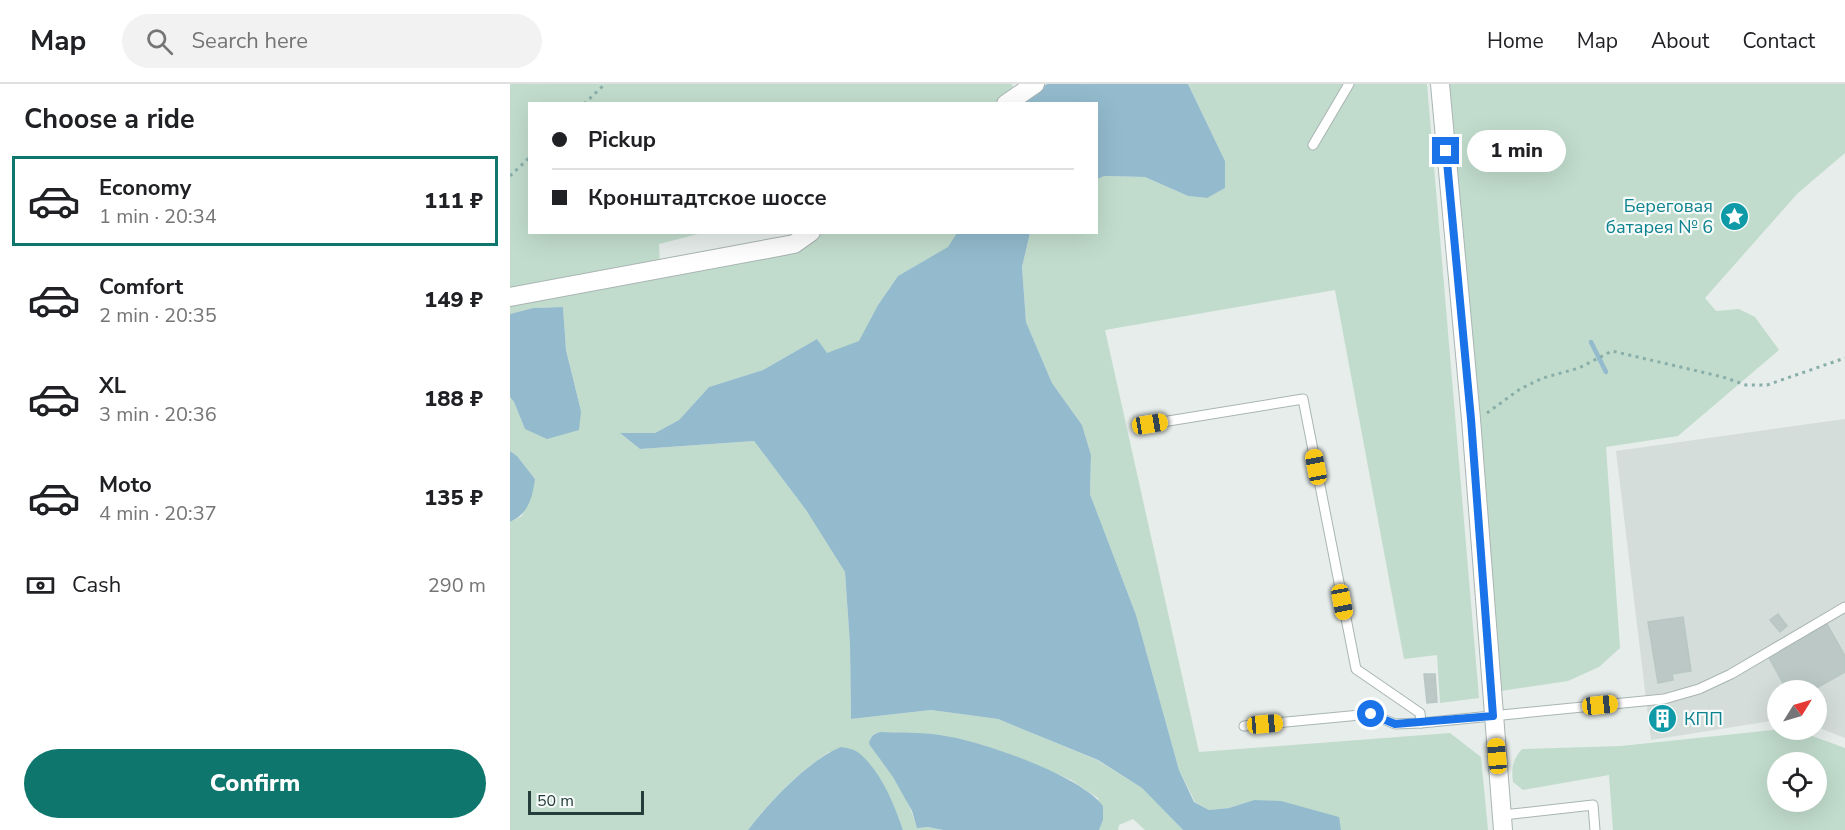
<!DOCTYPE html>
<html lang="en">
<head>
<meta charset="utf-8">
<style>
	body { margin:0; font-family:"Nunito Sans",sans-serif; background:#f2f2f2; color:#202124; height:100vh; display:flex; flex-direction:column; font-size:22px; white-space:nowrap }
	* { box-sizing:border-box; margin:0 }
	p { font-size:20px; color:#757577 }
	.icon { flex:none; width:33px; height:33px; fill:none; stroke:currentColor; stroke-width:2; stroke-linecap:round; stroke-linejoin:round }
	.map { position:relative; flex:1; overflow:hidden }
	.panel { display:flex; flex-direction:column; background:#fff; width:510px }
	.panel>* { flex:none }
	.top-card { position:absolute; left:18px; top:18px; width:570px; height:132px; border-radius:0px; box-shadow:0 6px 24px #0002; display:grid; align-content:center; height:132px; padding:0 24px; background:#fff }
	.needle { width:39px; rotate:53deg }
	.tools { position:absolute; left:1257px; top:596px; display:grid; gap:12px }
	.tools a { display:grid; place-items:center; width:60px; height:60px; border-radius:50%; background:#fff; box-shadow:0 6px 24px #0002; font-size:30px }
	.scale { position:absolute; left:18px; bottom:15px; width:116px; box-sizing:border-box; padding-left:6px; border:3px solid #263e3b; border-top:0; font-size:16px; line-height:21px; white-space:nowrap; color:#263e3b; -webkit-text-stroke:4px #f6faf9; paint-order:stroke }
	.end { position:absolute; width:27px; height:27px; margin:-14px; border:8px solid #1a73e8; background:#fff; box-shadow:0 0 0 3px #fff }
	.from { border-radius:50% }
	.bubble { position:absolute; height:42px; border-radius:21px; background:#fff; box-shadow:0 6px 24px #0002; font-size:20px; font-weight:800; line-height:42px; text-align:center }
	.car { position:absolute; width:18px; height:36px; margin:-18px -9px; border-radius:8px; box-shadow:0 0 4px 2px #0007; background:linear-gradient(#f5c518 24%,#345 0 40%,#f5c518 0 76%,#345 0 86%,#f5c518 0) }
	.top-card b { display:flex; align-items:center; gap:21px; height:57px; font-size:22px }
	.top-card b+b { border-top:2px solid #e0e0e0 }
	.top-card i { width:15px; height:15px; background:#202124 }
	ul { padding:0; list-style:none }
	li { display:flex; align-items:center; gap:18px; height:90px; margin:0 12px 9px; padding:0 12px; border:3px solid transparent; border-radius:0px }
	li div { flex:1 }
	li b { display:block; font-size:22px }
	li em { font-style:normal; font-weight:800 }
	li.selected { border-color:#0f766e }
	li>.icon { width:54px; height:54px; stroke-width:1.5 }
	h2 { padding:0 24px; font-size:27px; line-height:72px }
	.pay { display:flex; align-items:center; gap:15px; height:66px; padding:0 24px; font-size:22px }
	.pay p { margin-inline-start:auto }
	.action { display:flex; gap:12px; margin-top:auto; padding:12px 24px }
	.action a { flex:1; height:69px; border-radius:36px; background:#0f766e; color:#fff; font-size:24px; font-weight:800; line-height:69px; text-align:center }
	header { display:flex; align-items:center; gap:36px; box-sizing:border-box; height:84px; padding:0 30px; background:#fff; border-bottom:2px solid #e0e0e0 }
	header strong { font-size:28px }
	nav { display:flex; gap:33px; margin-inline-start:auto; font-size:21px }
	.search { width:420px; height:54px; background:#f2f2f2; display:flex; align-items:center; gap:15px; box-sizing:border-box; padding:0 21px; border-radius:33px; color:#757577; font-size:22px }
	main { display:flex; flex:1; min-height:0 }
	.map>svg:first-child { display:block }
	.built { fill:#d4ddda }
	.green { fill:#c1dccc; fill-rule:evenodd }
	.water { fill:#93bbcd }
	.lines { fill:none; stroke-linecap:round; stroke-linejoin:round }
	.stream { stroke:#93bbcd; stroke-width:4.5 }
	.building { fill:#bbc8c5; stroke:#b8c7c3; stroke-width:1.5 }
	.service-casing { stroke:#a9b5b3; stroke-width:11 }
	.minor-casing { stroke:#a9b5b3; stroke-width:20 }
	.tertiary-casing { stroke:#a9b5b3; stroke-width:20 }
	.path { stroke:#89aea8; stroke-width:3; stroke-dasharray:3 4.5; stroke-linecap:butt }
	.service { stroke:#fff; stroke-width:9 }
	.minor { stroke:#fff; stroke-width:18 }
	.tertiary { stroke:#fff; stroke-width:18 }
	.route { stroke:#1a73e8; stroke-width:8 }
	.labels { text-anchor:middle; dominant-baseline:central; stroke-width:4.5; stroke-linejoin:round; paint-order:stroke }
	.culture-label { font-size:18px; fill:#0d838f; stroke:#f6faf9; text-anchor:end }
</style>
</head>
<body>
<header>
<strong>Map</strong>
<div class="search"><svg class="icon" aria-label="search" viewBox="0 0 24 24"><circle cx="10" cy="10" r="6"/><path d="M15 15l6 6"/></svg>Search here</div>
<nav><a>Home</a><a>Map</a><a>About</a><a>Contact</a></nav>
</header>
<main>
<section class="panel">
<h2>Choose a ride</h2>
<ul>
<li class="selected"><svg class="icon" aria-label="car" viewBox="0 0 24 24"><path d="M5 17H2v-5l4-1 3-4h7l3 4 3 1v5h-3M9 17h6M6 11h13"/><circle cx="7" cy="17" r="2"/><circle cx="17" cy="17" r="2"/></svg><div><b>Economy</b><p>1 min · 20:34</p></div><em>111 ₽</em></li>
<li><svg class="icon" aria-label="car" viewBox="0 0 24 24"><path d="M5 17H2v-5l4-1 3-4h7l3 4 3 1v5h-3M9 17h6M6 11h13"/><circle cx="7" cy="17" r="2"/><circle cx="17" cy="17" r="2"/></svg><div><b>Comfort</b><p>2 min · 20:35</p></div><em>149 ₽</em></li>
<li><svg class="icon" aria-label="car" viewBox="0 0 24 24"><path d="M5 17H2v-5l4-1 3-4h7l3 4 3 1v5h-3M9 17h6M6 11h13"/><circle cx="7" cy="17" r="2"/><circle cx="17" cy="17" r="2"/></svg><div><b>XL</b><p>3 min · 20:36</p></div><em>188 ₽</em></li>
<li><svg class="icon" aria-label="car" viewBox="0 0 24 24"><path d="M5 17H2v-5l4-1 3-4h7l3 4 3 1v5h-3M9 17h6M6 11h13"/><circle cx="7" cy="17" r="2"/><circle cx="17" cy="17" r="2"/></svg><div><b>Moto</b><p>4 min · 20:37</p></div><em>135 ₽</em></li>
</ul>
<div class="pay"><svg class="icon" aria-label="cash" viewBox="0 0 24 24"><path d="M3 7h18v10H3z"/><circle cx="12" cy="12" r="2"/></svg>Cash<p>290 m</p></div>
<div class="action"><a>Confirm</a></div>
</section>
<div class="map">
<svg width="1335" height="746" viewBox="0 0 1335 746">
	<rect width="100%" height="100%" fill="#e6edeb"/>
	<!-- built -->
	<path class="built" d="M1335,335V654L1307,643L1306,606H1268L1267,636L1141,656L1106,367Z"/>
	<!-- green -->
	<g class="green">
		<path d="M0,0H502L504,6L483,20H20V148L192,149L149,160L150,180L309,149H447L439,163L388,192L368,221L350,257L317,270L307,255L253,286L199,303L169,336L145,349L111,350L130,365L244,357L296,426L335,488L340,561L341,635L421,626L488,635L587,676L632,704L673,746H635L623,735L609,741L608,746H589L593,736L588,714L561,696L520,678L471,661L432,651L370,648L364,650L360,655C363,669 374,679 382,691C393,707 401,725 407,743H418L433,746H393L379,711L319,668C290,687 258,718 238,746H0V438L12,432L25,395L7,372L0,367V313L4,318L15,345L71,327L56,266L53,223L23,224L0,230Z"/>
		<path d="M678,0H917L969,614L930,619L927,571L894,575L825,206L595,246L689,668L940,649L971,673L978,746H831L828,733L744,716L719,724L699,726L685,718L669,686L626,531L580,410L581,371L572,341L542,299L516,238L512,183L520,149L586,148L587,95L593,92L635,93L678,112L696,114L715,104V77Z"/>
		<path d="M939,0H1335V69L1288,109L1195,214L1206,227L1229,225L1245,233L1269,266L1168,352L1096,363L1110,564L1089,583L1058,597L991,607Z"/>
		<path d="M1272,645H1283L1335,664V746H1103L1099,691L1013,706L1003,698C1001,684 1003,675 1012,665L1111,662ZM1268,678H1306V717H1268Z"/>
	</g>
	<!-- water -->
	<g class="water">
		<path d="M537,0H678L715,77V104L697,114L678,112L635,93L594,92L587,95L586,20H509Z"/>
		<path d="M447,149H520L512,183L516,238L542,299L572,341L581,371L580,410L626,531L669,686L684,718L699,726L719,724L744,716L771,717L829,733L831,746H673L632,704L588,676L488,635L421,626L341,635L340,561L335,488L296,426L244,357L130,365L110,349H145L169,336L199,303L253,286L307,255L317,269L349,257L368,221L388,192L438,163Z"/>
		<path d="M53,223L56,266L71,327L69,346L37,355L15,345L4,318L0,313V230L23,224Z"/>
		<path d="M0,367L7,372L25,395C22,414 19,429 0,438Z"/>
		<path d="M370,648C390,649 410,648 430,651C468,656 571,691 593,722V736L589,746H433L418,743L407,744L402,727L383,693L359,660C360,653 363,650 370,648Z"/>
		<path d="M331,663C337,664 344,665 349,669C371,687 384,720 393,746H238C258,719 300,675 331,663Z"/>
	</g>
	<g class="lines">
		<!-- stream -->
		<path class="stream" d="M1081,258L1096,288"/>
	</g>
	<!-- building -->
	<g class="building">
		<path d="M1268,530L1277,542L1270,548L1260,536Z"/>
		<path d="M1173,533L1181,587L1162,590L1163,596L1148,599L1138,538Z"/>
		<path d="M1317,540L1335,572V588L1303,606H1277L1258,572Z"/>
		<path d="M914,590H925L927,618L917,619Z"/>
		<path d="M1156,627L1157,643H1149L1148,628Z"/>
	</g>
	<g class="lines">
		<defs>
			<g id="service">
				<path d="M803,61L839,0"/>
				<path d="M640,340L793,315L846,585L910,629L911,639L1154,615L1189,605L1221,590L1335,523"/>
				<path d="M734,642L861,630L885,640L911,639"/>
				<path d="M993,731L1083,721L1085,746"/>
			</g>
			<g id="minor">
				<path d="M496,20L525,0"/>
				<path d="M0,213L284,160L301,148"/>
			</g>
			<path id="tertiary" d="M930,0L961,335L993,746"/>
		</defs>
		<!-- service casing -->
		<use href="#service" class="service-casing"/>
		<!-- minor casing -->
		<use href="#minor" class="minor-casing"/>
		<!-- tertiary casing -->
		<use href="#tertiary" class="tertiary-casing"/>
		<!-- path -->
		<g class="path">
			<path d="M74,20L95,0"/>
			<path d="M0,92L20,73"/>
			<path d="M977,329L1010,305L1033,294L1069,284L1102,267L1213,293L1236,301H1257L1335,274"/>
		</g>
		<!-- service -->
		<use href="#service" class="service"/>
		<!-- minor -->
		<use href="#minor" class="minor"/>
		<!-- tertiary -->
		<use href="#tertiary" class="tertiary"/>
	</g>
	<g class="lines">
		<!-- route -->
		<path class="route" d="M861,630L885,640L983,632L961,335L936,67"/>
	</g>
	<!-- icons -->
	<defs>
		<symbol id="sight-disc" viewBox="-11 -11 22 22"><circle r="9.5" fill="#0f9aa8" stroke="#f6faf9"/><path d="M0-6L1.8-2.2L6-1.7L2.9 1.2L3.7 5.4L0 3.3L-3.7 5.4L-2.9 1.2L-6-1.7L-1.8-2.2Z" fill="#fff"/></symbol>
		<symbol id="building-disc" viewBox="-11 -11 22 22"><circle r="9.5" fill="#0f9aa8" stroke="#f6faf9"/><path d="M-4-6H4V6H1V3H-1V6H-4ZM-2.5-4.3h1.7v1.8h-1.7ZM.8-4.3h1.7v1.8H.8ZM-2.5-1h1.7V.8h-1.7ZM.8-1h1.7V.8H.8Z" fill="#fff"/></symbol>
	</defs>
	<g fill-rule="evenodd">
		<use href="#sight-disc" x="1208" y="116" width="33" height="33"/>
		<use href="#building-disc" x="1136" y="618" width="33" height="33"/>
	</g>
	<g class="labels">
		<!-- culture labels -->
		<g class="culture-label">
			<text x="1203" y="122">Береговая<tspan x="1203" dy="21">батарея № 6</tspan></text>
			<text x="1174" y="635" text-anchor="start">КПП</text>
		</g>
	</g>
</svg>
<div class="tools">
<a><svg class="needle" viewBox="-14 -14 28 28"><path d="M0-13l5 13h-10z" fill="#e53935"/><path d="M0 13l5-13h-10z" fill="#757577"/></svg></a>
<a><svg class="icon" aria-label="locate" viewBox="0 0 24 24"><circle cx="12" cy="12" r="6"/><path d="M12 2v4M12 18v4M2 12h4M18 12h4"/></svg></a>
</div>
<div class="scale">50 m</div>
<i class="end from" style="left:861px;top:630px"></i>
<i class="end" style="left:936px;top:67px"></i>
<div class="bubble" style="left:957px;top:46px;width:99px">1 min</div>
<i class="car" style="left:640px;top:340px;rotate:81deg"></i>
<i class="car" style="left:806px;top:383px;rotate:349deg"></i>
<i class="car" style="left:832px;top:518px;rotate:169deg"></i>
<i class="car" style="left:1090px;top:621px;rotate:84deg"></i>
<i class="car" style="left:755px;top:640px;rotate:85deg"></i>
<i class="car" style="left:987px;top:672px;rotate:355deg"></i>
<div class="top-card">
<b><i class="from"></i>Pickup</b>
<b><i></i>Кронштадтское шоссе</b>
</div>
</div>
</main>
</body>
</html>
